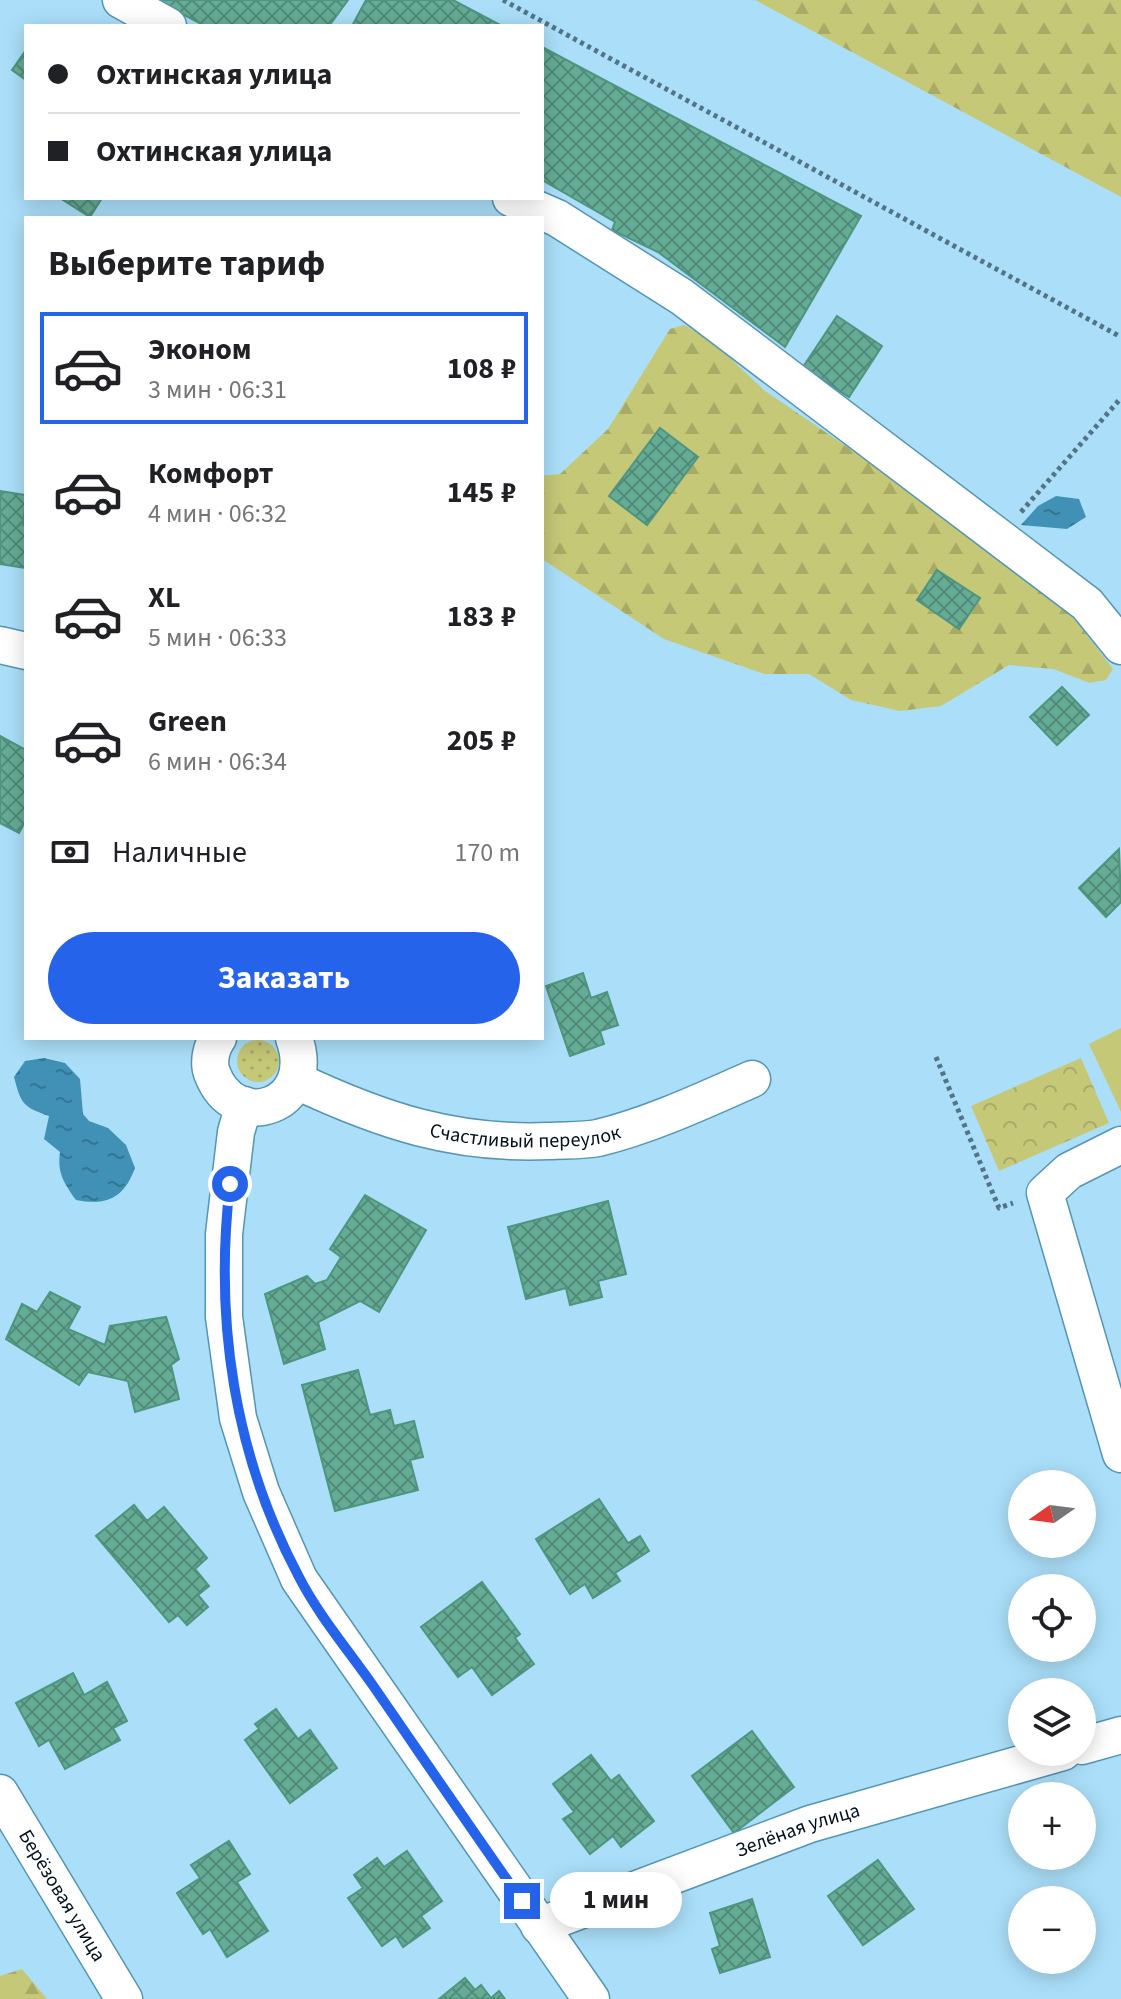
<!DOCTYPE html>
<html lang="ru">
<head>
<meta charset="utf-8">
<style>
	body { margin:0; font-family:"Source Sans 3",sans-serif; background:#f6f6f6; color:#202124; height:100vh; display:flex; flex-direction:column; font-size:30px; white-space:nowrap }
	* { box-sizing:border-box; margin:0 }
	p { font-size:26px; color:#757577 }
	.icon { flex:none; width:44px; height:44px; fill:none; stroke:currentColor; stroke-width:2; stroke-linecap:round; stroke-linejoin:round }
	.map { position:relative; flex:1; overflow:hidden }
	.details { position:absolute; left:24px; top:216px; width:520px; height:824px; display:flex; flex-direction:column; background:#fff; border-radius:0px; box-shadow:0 4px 20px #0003 }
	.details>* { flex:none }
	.hud { position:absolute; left:24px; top:24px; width:520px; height:176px; border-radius:0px; box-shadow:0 4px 20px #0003; display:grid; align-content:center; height:176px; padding:0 24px; background:#fff }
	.needle { width:52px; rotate:256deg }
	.controls { position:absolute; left:1008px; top:1470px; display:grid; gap:16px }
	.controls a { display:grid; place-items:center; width:88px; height:88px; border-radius:50%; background:#fff; box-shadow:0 4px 20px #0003; font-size:40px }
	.end { position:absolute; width:36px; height:36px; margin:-18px; border:10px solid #2563eb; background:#fff; box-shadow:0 0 0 4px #fff }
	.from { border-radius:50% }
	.bubble { position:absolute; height:56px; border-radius:28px; background:#fff; box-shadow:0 4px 20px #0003; font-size:26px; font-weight:700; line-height:56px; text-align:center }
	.hud b { display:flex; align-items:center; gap:28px; height:76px; font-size:30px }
	.hud b+b { border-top:2px solid #e0e0e0 }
	.hud i { width:20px; height:20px; background:#202124 }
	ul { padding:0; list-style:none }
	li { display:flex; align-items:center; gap:24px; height:112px; margin:0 16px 12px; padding:0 8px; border:4px solid transparent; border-radius:0px }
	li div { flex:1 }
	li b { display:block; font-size:30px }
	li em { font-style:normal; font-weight:700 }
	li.active { border-color:#2563eb }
	li>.icon { width:72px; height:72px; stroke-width:1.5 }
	h2 { padding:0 24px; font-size:36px; line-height:96px }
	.pay { display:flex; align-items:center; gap:20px; height:88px; padding:0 24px; font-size:30px }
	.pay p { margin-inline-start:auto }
	.cta { display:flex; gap:16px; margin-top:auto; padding:16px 24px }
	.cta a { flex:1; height:92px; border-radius:48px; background:#2563eb; color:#fff; font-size:32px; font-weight:700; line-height:92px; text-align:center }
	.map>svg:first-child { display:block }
	.grass { fill:url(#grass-dots) }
	.forest { fill:url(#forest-firs) }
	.park { fill:url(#park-crowns) }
	.pitch { fill:#c5c877 }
	.water { fill:url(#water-ripples) }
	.building { fill:url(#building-cross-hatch); stroke:#4e957f; stroke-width:2 }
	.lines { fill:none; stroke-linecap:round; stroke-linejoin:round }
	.minor-casing { stroke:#5495b3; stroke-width:39 }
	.path { stroke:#537486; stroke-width:5; stroke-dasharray:4 4; stroke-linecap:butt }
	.minor { stroke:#fff; stroke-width:36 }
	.route { stroke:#2563eb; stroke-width:10 }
	.labels { text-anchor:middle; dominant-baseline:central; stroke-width:8; stroke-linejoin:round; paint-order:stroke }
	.street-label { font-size:20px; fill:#00101b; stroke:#c4eafe }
</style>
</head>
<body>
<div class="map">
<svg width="1121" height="1999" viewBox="0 0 1121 1999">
	<defs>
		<pattern id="grass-dots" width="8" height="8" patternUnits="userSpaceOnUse" patternTransform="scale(2)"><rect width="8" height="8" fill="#c5c877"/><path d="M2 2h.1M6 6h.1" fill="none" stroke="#a7ab66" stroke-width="1.8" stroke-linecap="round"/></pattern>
		<pattern id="forest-firs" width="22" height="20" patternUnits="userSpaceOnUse" patternTransform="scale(2)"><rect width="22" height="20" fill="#c5c877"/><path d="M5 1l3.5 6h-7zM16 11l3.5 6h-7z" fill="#a7ab66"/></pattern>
		<pattern id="park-crowns" width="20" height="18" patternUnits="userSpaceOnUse" patternTransform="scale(2)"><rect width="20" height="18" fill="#c5c877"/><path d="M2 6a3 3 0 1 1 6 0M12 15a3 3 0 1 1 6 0" fill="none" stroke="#a7ab66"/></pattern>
		<pattern id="water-ripples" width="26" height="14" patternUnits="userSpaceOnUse" patternTransform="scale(2)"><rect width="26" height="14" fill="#4091b5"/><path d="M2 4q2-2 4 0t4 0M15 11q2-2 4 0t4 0" fill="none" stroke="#337592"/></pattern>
		<pattern id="building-cross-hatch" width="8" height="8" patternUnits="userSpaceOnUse" patternTransform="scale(2)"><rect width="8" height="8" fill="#65ac95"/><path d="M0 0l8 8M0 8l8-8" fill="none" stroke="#518b79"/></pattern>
	</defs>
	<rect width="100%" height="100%" fill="#abdff9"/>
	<!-- grass -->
	<circle class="grass" cx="258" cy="1061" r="21"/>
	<!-- forest -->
	<g class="forest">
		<path d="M755,0H1121V197Z"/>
		<path d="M684,325L711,340L765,391L962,525L1062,602L1113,669L1106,680L1090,683L1053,669L1009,665L941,706L900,711L851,700L809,674H764L664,639L542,559V476L560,474L608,429L670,329Z"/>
		<path d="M22,1969L47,1999H0V1976Z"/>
	</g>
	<!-- park -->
	<path class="park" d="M1081,1058L1109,1123L999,1171L971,1106Z"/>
	<!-- pitch -->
	<path class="pitch" d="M1121,1028V1112L1089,1044Z"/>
	<!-- water -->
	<g class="water">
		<path d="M1056,496L1079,499L1086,517L1067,529L1021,525L1038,506Z"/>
		<path d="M44,1058L65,1063L80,1079L83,1114L89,1121L108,1128L126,1145L135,1168C124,1198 107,1206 76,1200C64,1183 57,1173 60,1152L44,1139L49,1116C23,1107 21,1104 14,1077L25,1061Z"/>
	</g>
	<!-- building -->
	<g class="building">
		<path d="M156,0H348L329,26H205Z"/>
		<path d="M366,0H453L502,26H352Z"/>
		<path d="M542,47L861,216L785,347L658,252L612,230L615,222L542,180Z"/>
		<path d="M26,50V80L12,70Z"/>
		<path d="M60,198H102L90,217Z"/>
		<path d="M837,316L882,346L849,397L803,367Z"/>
		<path d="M660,428L698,457L647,525L609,496Z"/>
		<path d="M0,491L26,495L23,525H26V568L0,564Z"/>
		<path d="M937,570L980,598L959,629L917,600Z"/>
		<path d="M1062,687L1089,715L1057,745L1030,717Z"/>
		<path d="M0,736L26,750V820L19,833L0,823Z"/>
		<path d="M1119,849L1121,902L1106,917L1079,888Z"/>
		<path d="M583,973L591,998L607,992L618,1025L600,1031L604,1044L570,1056L546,986Z"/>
		<path d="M365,1195L426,1230L379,1312L360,1301L318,1322L325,1349L284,1364L265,1294L307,1276L315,1284L327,1280L341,1257L330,1249Z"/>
		<path d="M608,1201L626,1274L598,1281L602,1297L570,1305L566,1288L526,1299L508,1227Z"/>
		<path d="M50,1292L80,1307L68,1329L105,1345L110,1326L166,1317L179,1359L171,1365L179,1399L135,1412L128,1381L88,1372L79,1385L6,1339L22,1304L37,1312Z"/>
		<path d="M358,1370L370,1415L390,1410L394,1426L414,1421L423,1457L410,1460L418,1490L335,1511L302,1385Z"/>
		<path d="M599,1499L628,1543L640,1536L649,1551L615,1573L620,1581L593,1598L585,1584L570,1594L536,1539Z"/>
		<path d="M134,1505L147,1521L164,1507L207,1558L195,1569L209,1586L198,1595L208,1607L187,1625L178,1615L169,1622L96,1536Z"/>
		<path d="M482,1582L520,1634L515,1638L534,1664L492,1695L472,1667L458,1677L421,1627Z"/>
		<path d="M73,1673L84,1695L107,1682L127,1721L113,1728L120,1740L65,1769L49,1740L39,1746L16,1703Z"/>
		<path d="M276,1709L298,1739L310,1730L337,1768L290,1803L245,1740L259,1729L255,1724Z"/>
		<path d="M752,1731L794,1787L734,1833L692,1776Z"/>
		<path d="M591,1755L611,1781L619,1775L654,1821L621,1847L613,1836L590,1854L563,1819L574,1812L553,1784Z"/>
		<path d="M229,1841L250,1874L237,1882L268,1931L227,1957L210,1929L203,1934L177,1893L200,1878L191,1865Z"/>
		<path d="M407,1851L442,1901L421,1916L430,1928L403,1947L396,1936L382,1946L348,1898L363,1888L354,1875L377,1858L384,1867Z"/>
		<path d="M878,1860L914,1909L863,1945L828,1896Z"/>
		<path d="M752,1899L770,1957L720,1973L712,1949L720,1946L710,1913Z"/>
		<path d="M465,1978L475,1990L481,1985L491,1998L499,1991L505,1999H439Z"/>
	</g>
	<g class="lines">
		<defs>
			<g id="minor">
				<path d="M121,0L168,26"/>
				<path d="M511,198L557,218L682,297L1087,604L1121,646"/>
				<path d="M0,645L26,651"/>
				<path d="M218,1038C211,1047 208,1063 212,1073C235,1135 319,1107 294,1038"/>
				<path id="s1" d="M297,1081C382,1121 455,1145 549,1141C565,1140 583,1141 598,1138C651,1125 702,1101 752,1079"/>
				<path d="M244,1105L236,1132L224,1234V1317L238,1418L261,1492L299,1579L591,1999"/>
				<path d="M1121,1145L1069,1171L1045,1193L1121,1454"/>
				<path d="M1082,1746L1121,1735"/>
				<path id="s2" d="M0,1793L124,1999"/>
				<path id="s3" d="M539,1926L810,1824L1063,1752"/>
			</g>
		</defs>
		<!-- minor casing -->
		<use href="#minor" class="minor-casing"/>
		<!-- path -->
		<g class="path">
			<path d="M503,0L1121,337"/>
			<path d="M1021,512L1121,398"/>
			<path d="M936,1057L999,1208L1013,1203"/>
		</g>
		<!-- minor -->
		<use href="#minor" class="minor"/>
	</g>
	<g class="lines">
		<!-- route -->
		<path class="route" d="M230,1184C214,1320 234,1455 299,1577C319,1616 349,1651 374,1687C423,1758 472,1830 522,1901"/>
	</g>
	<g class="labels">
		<!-- street labels -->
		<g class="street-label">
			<text stroke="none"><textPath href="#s1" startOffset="238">Счастливый переулок</textPath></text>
			<text stroke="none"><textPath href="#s3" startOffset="276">Зелёная улица</textPath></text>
			<text stroke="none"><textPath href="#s2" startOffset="120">Берёзовая улица</textPath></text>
		</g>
	</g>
</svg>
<div class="controls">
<a><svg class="needle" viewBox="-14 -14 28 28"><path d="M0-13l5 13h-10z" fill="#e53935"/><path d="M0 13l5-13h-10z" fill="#757577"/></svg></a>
<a><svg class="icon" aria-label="locate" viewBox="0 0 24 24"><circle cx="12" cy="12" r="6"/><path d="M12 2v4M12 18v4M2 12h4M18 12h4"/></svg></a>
<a><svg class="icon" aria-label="layers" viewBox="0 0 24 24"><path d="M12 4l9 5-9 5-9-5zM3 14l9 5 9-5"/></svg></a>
<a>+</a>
<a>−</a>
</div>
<i class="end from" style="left:230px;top:1184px"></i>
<i class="end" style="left:522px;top:1901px"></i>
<div class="bubble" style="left:550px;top:1872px;width:132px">1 мин</div>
<div class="hud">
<b><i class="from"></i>Охтинская улица</b>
<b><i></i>Охтинская улица</b>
</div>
<section class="details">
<h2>Выберите тариф</h2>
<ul>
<li class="active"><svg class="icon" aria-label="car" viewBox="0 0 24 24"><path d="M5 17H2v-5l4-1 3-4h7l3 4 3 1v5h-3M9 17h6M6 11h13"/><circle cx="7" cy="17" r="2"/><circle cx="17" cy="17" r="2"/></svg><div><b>Эконом</b><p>3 мин · 06:31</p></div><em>108 ₽</em></li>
<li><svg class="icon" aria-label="car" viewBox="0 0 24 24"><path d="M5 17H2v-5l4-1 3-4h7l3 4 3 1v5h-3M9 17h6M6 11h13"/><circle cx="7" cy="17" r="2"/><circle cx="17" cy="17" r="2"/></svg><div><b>Комфорт</b><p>4 мин · 06:32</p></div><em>145 ₽</em></li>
<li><svg class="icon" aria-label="car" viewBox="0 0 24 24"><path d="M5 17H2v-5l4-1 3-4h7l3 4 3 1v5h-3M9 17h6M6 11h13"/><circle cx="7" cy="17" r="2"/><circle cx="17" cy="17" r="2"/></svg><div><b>XL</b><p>5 мин · 06:33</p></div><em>183 ₽</em></li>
<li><svg class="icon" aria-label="car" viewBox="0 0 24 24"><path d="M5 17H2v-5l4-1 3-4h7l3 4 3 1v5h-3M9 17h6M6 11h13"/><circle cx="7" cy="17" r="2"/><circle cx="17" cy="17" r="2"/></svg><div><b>Green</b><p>6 мин · 06:34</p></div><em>205 ₽</em></li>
</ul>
<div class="pay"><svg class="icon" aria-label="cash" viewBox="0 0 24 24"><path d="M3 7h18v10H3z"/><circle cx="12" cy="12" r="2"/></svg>Наличные<p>170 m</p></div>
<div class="cta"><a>Заказать</a></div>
</section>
</div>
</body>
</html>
